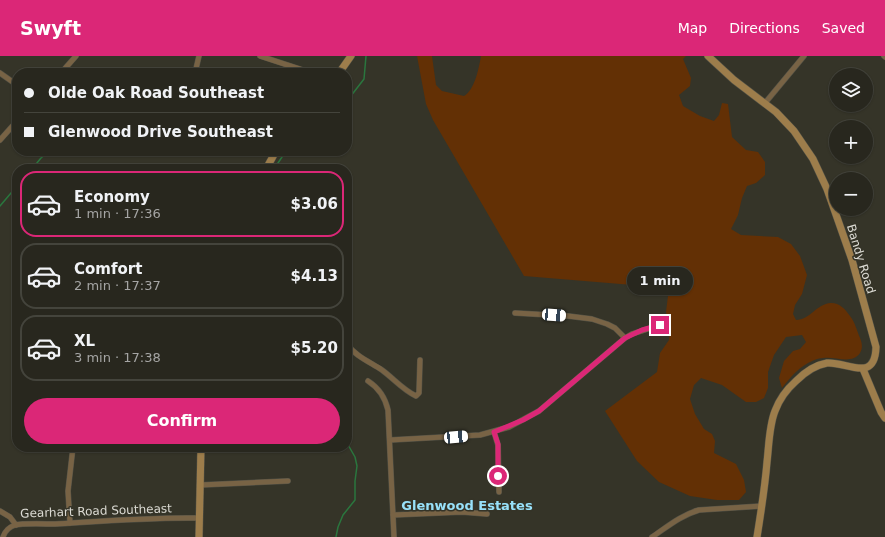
<!DOCTYPE html>
<html lang="en">
<head>
<meta charset="utf-8">
<style>
	body { margin:0; font-family:"DejaVu Sans",sans-serif; background:#302f27; color:#f1f3f6; height:100vh; display:flex; flex-direction:column; font-size:15px; white-space:nowrap }
	* { box-sizing:border-box; margin:0 }
	p { font-size:13px; color:#a5a5a4 }
	.icon { flex:none; width:22px; height:22px; fill:none; stroke:currentColor; stroke-width:2; stroke-linecap:round; stroke-linejoin:round }
	.map { position:relative; flex:1; overflow:hidden }
	.panel { position:absolute; left:12px; top:108px; width:340px; height:288px; display:flex; flex-direction:column; background:#28271e; border-radius:16px; box-shadow:0 1px 3px #0004,0 0 0 1px #44443c }
	.panel>* { flex:none }
	.banner { position:absolute; left:12px; top:12px; width:340px; height:88px; border-radius:16px; box-shadow:0 1px 3px #0004,0 0 0 1px #44443c; display:grid; align-content:center; height:88px; padding:0 12px; background:#28271e }
	.tools { position:absolute; left:829px; top:12px; display:grid; gap:8px }
	.tools a { display:grid; place-items:center; width:44px; height:44px; border-radius:50%; background:#28271e; box-shadow:0 1px 3px #0004,0 0 0 1px #44443c; font-size:20px }
	.end { position:absolute; width:18px; height:18px; margin:-9px; border:5px solid #db2777; background:#fff; box-shadow:0 0 0 2px #fff }
	.from { border-radius:50% }
	.bubble { position:absolute; height:28px; border-radius:14px; background:#28271e; box-shadow:0 1px 3px #0004,0 0 0 1px #44443c; font-size:13px; font-weight:700; line-height:28px; text-align:center }
	.car { position:absolute; width:12px; height:24px; margin:-12px -6px; border-radius:5px; box-shadow:0 0 3px 1px #0007; background:linear-gradient(#fff 24%,#345 0 40%,#fff 0 76%,#345 0 86%,#fff 0) }
	.banner b { display:flex; align-items:center; gap:14px; height:38px; font-size:15px }
	.banner b+b { border-top:1px solid #44443c }
	.banner i { width:10px; height:10px; background:#f1f3f6 }
	ul { padding:7px 0 0; list-style:none }
	li { display:flex; align-items:center; gap:12px; height:66px; margin:0 8px 6px; padding:0 4px; border:2px solid #44443c; border-radius:16px }
	li div { flex:1 }
	li b { display:block; font-size:15px }
	li em { font-style:normal; font-weight:700 }
	li.active { border-color:#db2777 }
	li>.icon { width:36px; height:36px; stroke-width:1.5 }
	.action { display:flex; gap:8px; margin-top:auto; padding:8px 12px }
	.action a { flex:1; height:46px; border-radius:24px; background:#db2777; color:#fff; font-size:16px; font-weight:700; line-height:46px; text-align:center }
	header { display:flex; align-items:center; gap:24px; box-sizing:border-box; height:56px; padding:0 20px; background:#db2777; color:#fff }
	header strong { font-size:19px }
	nav { display:flex; gap:22px; margin-inline-start:auto; font-size:14px }
	.map>svg:first-child { display:block }
	.green { fill:#633005 }
	.lines { fill:none; stroke-linecap:round; stroke-linejoin:round }
	.stream { stroke:#2a763e; stroke-width:1.5 }
	.street-casing { stroke:#535247; stroke-width:6 }
	.secondary-casing { stroke:#535247; stroke-width:8 }
	.street { stroke:#786345; stroke-width:5 }
	.secondary { stroke:#9d7d4b; stroke-width:7 }
	.route { stroke:#db2777; stroke-width:5 }
	.labels { text-anchor:middle; dominant-baseline:central; stroke-width:3; stroke-linejoin:round; paint-order:stroke }
	.street-label { font-size:12px; fill:#dbdad3; stroke:#353428 }
	.neighbourhood-label { font-size:13px; font-weight:bold; fill:#98e1fa; stroke:#353428 }
</style>
</head>
<body>
<header>
<strong>Swyft</strong>
<nav><a>Map</a><a>Directions</a><a>Saved</a></nav>
</header>
<div class="map">
<svg width="885" height="481" viewBox="0 0 885 481">
	<rect width="100%" height="100%" fill="#353428"/>
	<!-- green -->
	<path class="green" d="M417,0H432L436,29L442,35L464,40C475,34 479,11 481,0H686L683,3L691,22L690,30L679,39L683,50L700,60L714,65L719,59L722,47L728,48L732,81L746,94L758,96L765,106V119L756,127L747,130L742,142L738,159L731,173L741,179L778,181L791,188L800,200L807,219L802,238L795,249L793,258L796,264C810,264 816,248 831,247C840,247 845,253 850,260C855,266 857,275 860,282C862,287 863,292 860,297C852,309 835,300 823,302C818,302 812,305 808,307C797,313 790,322 782,332L779,322L784,305L793,295L800,293L806,286L802,279L786,281L774,299L768,316V332L764,342L756,346H746L722,329L701,322L694,329L690,343L695,358L704,373L712,378L715,385L714,397L736,408L744,424L746,436L739,444H717L690,440L659,426L637,405L605,355L657,316L660,297L669,284L670,273L666,256L669,232L524,220L433,64L426,48Z"/>
	<g class="lines">
		<!-- stream -->
		<g class="stream">
			<path d="M347,45L364,23L366,0"/>
			<path d="M32,113L41,102L50,95"/>
			<path d="M276,113V110L286,95"/>
			<path d="M0,150L17,130"/>
			<path d="M336,481L338,471L343,459L355,444V425L357,410L355,401L347,387"/>
		</g>
		<defs>
			<g id="street">
				<path d="M260,0L312,17"/>
				<path d="M884,0L885,1"/>
				<path d="M0,17L17,29"/>
				<path d="M61,17L76,0"/>
				<path d="M195,17L199,0"/>
				<path d="M765,47L804,0"/>
				<path d="M0,84L17,65"/>
				<path d="M515,257L568,260L592,263L607,268L615,272L625,282"/>
				<path d="M347,288C355,300 370,306 382,314C393,322 403,334 416,340L419,337L420,304"/>
				<path d="M368,325C379,332 385,341 388,354L394,481"/>
				<path d="M494,376L498,389L499,436"/>
				<path d="M390,384L480,379L509,371L539,355L625,282L632,278L660,269"/>
				<path d="M200,429L288,425"/>
				<path d="M0,455L10,461L16,469"/>
				<path d="M393,459L462,456L487,458"/>
				<path d="M70,467L68,435L73,391"/>
				<path d="M3,481C5,475 9,471 15,469C23,467 45,468 55,468C103,465 151,461 199,462"/>
				<path d="M652,481C667,471 681,459 699,454L762,450"/>
			</g>
			<g id="secondary">
				<path d="M708,0L734,24L776,56L794,75L813,103L827,133L852,204L876,291C875,328 846,305 827,307C815,309 804,317 796,325C787,333 779,344 775,355C769,370 769,389 767,406C765,431 761,456 757,481"/>
				<path d="M339,17L351,0"/>
				<path d="M266,113L276,95"/>
				<path d="M863,313L881,356L885,362"/>
				<path d="M199,481L201,391"/>
			</g>
		</defs>
		<!-- street casing -->
		<use href="#street" class="street-casing"/>
		<!-- secondary casing -->
		<use href="#secondary" class="secondary-casing"/>
		<!-- street -->
		<use href="#street" class="street"/>
		<!-- secondary -->
		<use href="#secondary" class="secondary"/>
	</g>
	<g class="lines">
		<!-- route -->
		<path class="route" d="M498,420V388L494,376L523,364L539,355L625,282L642,274L660,269"/>
	</g>
	<g class="labels">
		<!-- street labels -->
		<g class="street-label">
			<text transform="translate(861 203) rotate(73)">Bandy Road</text>
			<text transform="translate(96 455) rotate(-2)">Gearhart Road Southeast</text>
		</g>
		<!-- neighbourhood labels -->
		<g class="neighbourhood-label">
			<text x="467" y="449">Glenwood Estates</text>
		</g>
	</g>
</svg>
<div class="tools">
<a><svg class="icon" aria-label="layers" viewBox="0 0 24 24"><path d="M12 4l9 5-9 5-9-5zM3 14l9 5 9-5"/></svg></a>
<a>+</a>
<a>−</a>
</div>
<i class="end from" style="left:498px;top:420px"></i>
<i class="end" style="left:660px;top:269px"></i>
<div class="bubble" style="left:627px;top:211px;width:66px">1 min</div>
<i class="car" style="left:554px;top:259px;rotate:94deg"></i>
<i class="car" style="left:456px;top:381px;rotate:85deg"></i>
<div class="banner">
<b><i class="from"></i>Olde Oak Road Southeast</b>
<b><i></i>Glenwood Drive Southeast</b>
</div>
<section class="panel">
<ul>
<li class="active"><svg class="icon" aria-label="car" viewBox="0 0 24 24"><path d="M5 17H2v-5l4-1 3-4h7l3 4 3 1v5h-3M9 17h6M6 11h13"/><circle cx="7" cy="17" r="2"/><circle cx="17" cy="17" r="2"/></svg><div><b>Economy</b><p>1 min · 17:36</p></div><em>$3.06</em></li>
<li><svg class="icon" aria-label="car" viewBox="0 0 24 24"><path d="M5 17H2v-5l4-1 3-4h7l3 4 3 1v5h-3M9 17h6M6 11h13"/><circle cx="7" cy="17" r="2"/><circle cx="17" cy="17" r="2"/></svg><div><b>Comfort</b><p>2 min · 17:37</p></div><em>$4.13</em></li>
<li><svg class="icon" aria-label="car" viewBox="0 0 24 24"><path d="M5 17H2v-5l4-1 3-4h7l3 4 3 1v5h-3M9 17h6M6 11h13"/><circle cx="7" cy="17" r="2"/><circle cx="17" cy="17" r="2"/></svg><div><b>XL</b><p>3 min · 17:38</p></div><em>$5.20</em></li>
</ul>
<div class="action"><a>Confirm</a></div>
</section>
</div>
</body>
</html>
